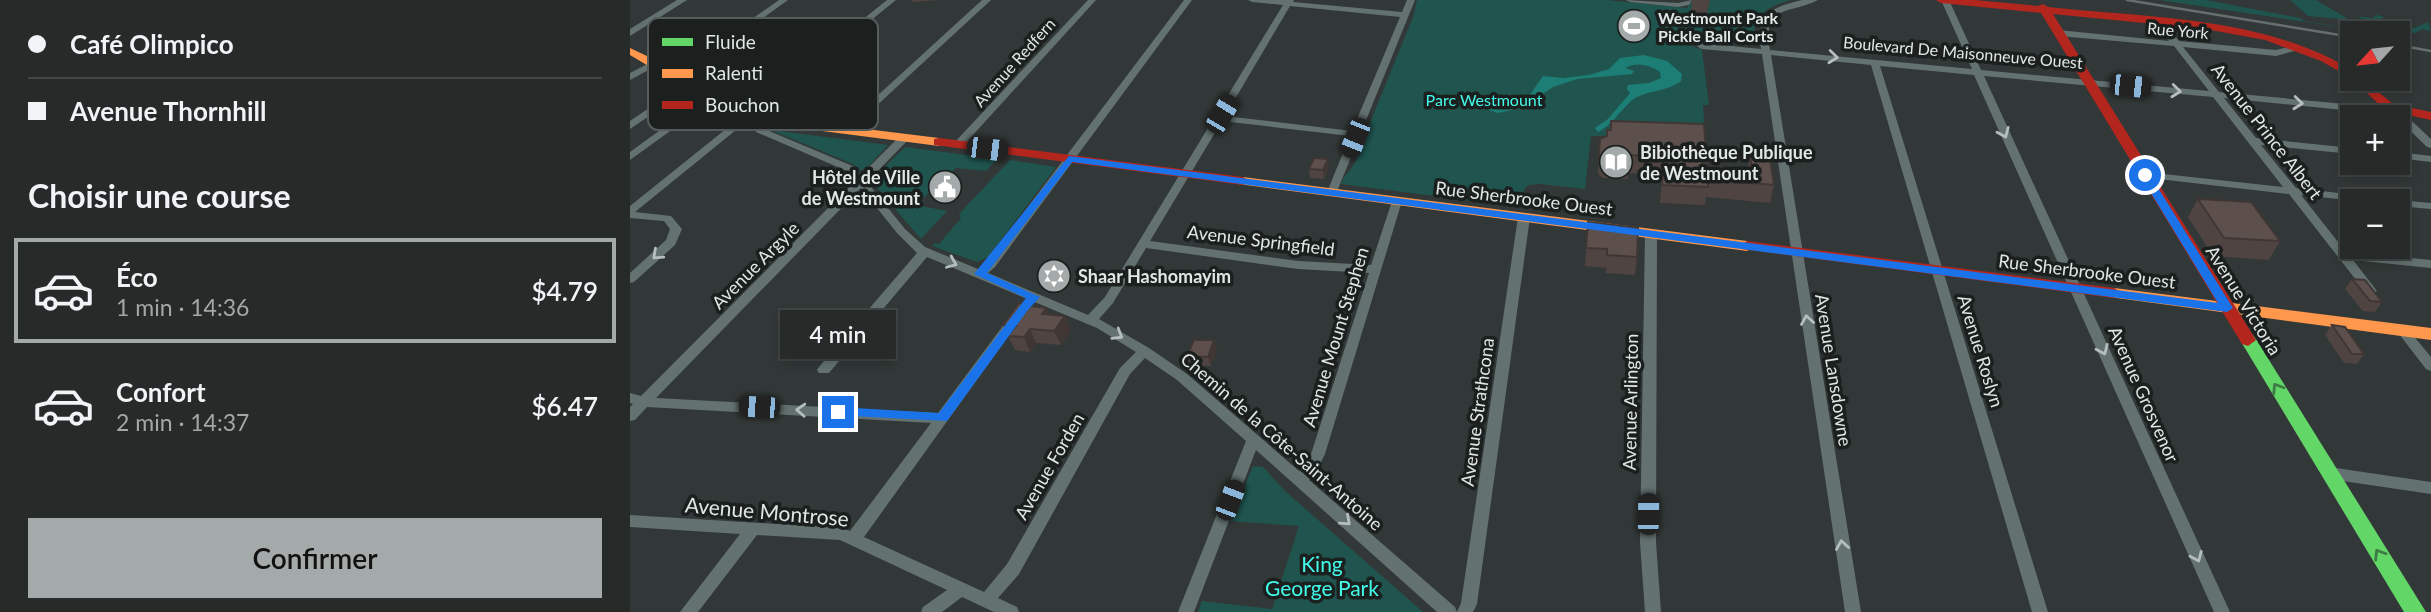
<!DOCTYPE html>
<html lang="fr">
<head>
<meta charset="utf-8">
<style>
	body { margin:0; font-family:Lato,sans-serif; background:#2e3231; color:#f1f3f6; height:100vh; display:flex; flex-direction:column; font-size:26px; white-space:nowrap }
	* { box-sizing:border-box; margin:0 }
	p { font-size:23px; color:#a4a7a8 }
	.icon { flex:none; width:38px; height:38px; fill:none; stroke:currentColor; stroke-width:2; stroke-linecap:round; stroke-linejoin:round }
	.map { position:relative; flex:1; overflow:hidden }
	.drawer { display:flex; flex-direction:column; background:#262a29; width:630px }
	.drawer>* { flex:none }
	.guide { display:grid; align-content:center; height:154px; padding:0 28px; background:#262a29 }
	.needle { width:46px; rotate:243deg }
	.buttons { position:absolute; left:1710px; top:21px; display:grid; gap:14px }
	.buttons a { display:grid; place-items:center; width:70px; height:70px; border-radius:0px; background:#262a29; box-shadow:0 4px 10px #0003,0 0 0 2px #424646; font-size:35px }
	.end { position:absolute; width:32px; height:32px; margin:-16px; border:9px solid #1a73e8; background:#fff; box-shadow:0 0 0 4px #fff }
	.from { border-radius:50% }
	.bubble { position:absolute; height:49px; border-radius:0px; background:#262a29; box-shadow:0 4px 10px #0003,0 0 0 2px #424646; font-size:23px; font-weight:600; line-height:49px; text-align:center }
	.car { position:absolute; width:21px; height:42px; margin:-21px -10px; border-radius:9px; box-shadow:0 0 5px 2px #0007; background:linear-gradient(#222 24%,#8ab4d8 0 40%,#222 0 76%,#8ab4d8 0 86%,#222 0) }
	.guide b { display:flex; align-items:center; gap:24px; height:66px; font-size:26px }
	.guide b+b { border-top:2px solid #424646 }
	.guide i { width:18px; height:18px; background:#f1f3f6 }
	ul { padding:0; list-style:none }
	li { display:flex; align-items:center; gap:21px; height:105px; margin:0 14px 10px; padding:0 14px; border:4px solid transparent; border-radius:0px }
	li div { flex:1 }
	li b { display:block; font-size:26px }
	li em { font-style:normal; font-weight:600 }
	li.on { border-color:#a4aaa9 }
	li>.icon { width:63px; height:63px; stroke-width:1.5 }
	h2 { padding:0 28px; font-size:32px; line-height:84px }
	.cta { display:flex; gap:14px; margin-top:auto; padding:14px 28px }
	.cta a { flex:1; height:80px; border-radius:0px; background:#a4aaa9; color:#111; font-size:28px; font-weight:600; line-height:80px; text-align:center }
	main { display:flex; flex:1; min-height:0 }
	.map>svg:first-child { display:block }
	.green { fill:#20554f }
	.water { fill:#1d7e75 }
	.lines { fill:none; stroke-linecap:round; stroke-linejoin:round }
	.street { fill:#637270; fill-rule:evenodd }
	.fast { fill:#63d668; fill-rule:evenodd }
	.slow { fill:#ff974d; fill-rule:evenodd }
	.jam { fill:#b3261e; fill-rule:evenodd }
	.rail { stroke:#656f6e; stroke-width:2.5 }
	.wall { fill:#4f4441 }
	.shaded-wall { fill:#403735 }
	.building { fill:#5c4f4c; stroke:#403735; stroke-width:2 }
	.oneway { stroke:#b5bebd }
	.oneway2 { stroke:#3f7b44 }
	.route { fill:#1a73e8 }
	.labels { text-anchor:middle; dominant-baseline:central; stroke-width:7; stroke-linejoin:round; paint-order:stroke }
	.far-poi-label { font-size:16px; font-weight:bold; fill:#e1e7e6; stroke:#1b201f; text-anchor:start }
	.far-street-label { font-size:16px; fill:#e1e7e6; stroke:#1b201f }
	.far-park-label { font-size:16px; fill:#43fbea; stroke:#1b201f }
	.street-label { font-size:18px; fill:#e1e7e6; stroke:#1b201f }
	.poi-label { font-size:18px; font-weight:bold; fill:#e1e7e6; stroke:#1b201f; text-anchor:start }
	.near-street-label { font-size:21px; fill:#e1e7e6; stroke:#1b201f }
	.near-park-label { font-size:21px; fill:#43fbea; stroke:#1b201f }
	.key { fill:#1b201f; stroke:#565c5b; stroke-width:2 }
	.key-label { font-size:19px; fill:#e1e7e6 }
</style>
</head>
<body>
<main>
<section class="drawer">
<div class="guide">
<b><i class="from"></i>Café Olimpico</b>
<b><i></i>Avenue Thornhill</b>
</div>
<h2>Choisir une course</h2>
<ul>
<li class="on"><svg class="icon" aria-label="car" viewBox="0 0 24 24"><path d="M5 17H2v-5l4-1 3-4h7l3 4 3 1v5h-3M9 17h6M6 11h13"/><circle cx="7" cy="17" r="2"/><circle cx="17" cy="17" r="2"/></svg><div><b>Éco</b><p>1 min · 14:36</p></div><em>$4.79</em></li>
<li><svg class="icon" aria-label="car" viewBox="0 0 24 24"><path d="M5 17H2v-5l4-1 3-4h7l3 4 3 1v5h-3M9 17h6M6 11h13"/><circle cx="7" cy="17" r="2"/><circle cx="17" cy="17" r="2"/></svg><div><b>Confort</b><p>2 min · 14:37</p></div><em>$6.47</em></li>
</ul>
<div class="cta"><a>Confirmer</a></div>
</section>
<div class="map">
<svg width="1801" height="612" viewBox="0 0 1801 612">
	<rect width="100%" height="100%" fill="#323837"/>
	<!-- green -->
	<g class="green">
		<path d="M787,0H977L1057,8L1063,0H1160C1133,9 1123,15 1124,44L1068,41L1062,46L1072,50L1079,105H1073L1075,136H961L955,189L910,184L899,185L894,189L892,207L711,184C715,173 720,172 724,164C731,153 730,141 734,129L739,125L783,17Z"/>
		<path d="M1529,0H1576L1670,18L1674,21L1736,31Z"/>
		<path d="M1660,0H1686L1720,20L1678,16Z"/>
		<path d="M1747,15L1754,17L1748,21L1785,28L1798,22L1801,31L1792,29L1785,33L1736,25L1730,23L1733,22L1731,18L1727,16L1742,18Z"/>
		<path d="M141,130L258,145L237,168L230,170L223,164Z"/>
		<path d="M275,147L367,159L356,171L326,168L286,205L317,211L291,239L243,183L246,175Z"/>
		<path d="M380,160L426,167L358,257L347,262L302,246L305,243L309,244L331,218L329,214Z"/>
		<path d="M623,466L633,467L655,491L793,612H568L572,601L642,609L669,526L600,521Z"/>
	</g>
	<!-- water -->
	<path class="water" d="M1014,55L1037,61L1052,74L1051,81C1036,93 1015,89 1000,102C990,111 981,126 968,132L965,128L978,119L1000,93L997,89L998,85L1019,83L1031,78L1030,72C1019,64 1007,62 995,68L1004,71L1002,74L947,79L923,87L891,108L868,113L859,110L863,105L899,96L913,76L934,78L959,75L979,69L990,58Z"/>
	<g class="lines">
		<!-- street -->
		<g class="street">
			<path d="M47,0H57L0,36V29Z"/>
			<path d="M149,0H158L64,68L47,76H41V72L58,64Z"/>
			<path d="M257,0H266L5,212L41,216L52,229L45,245L4,282L0,283V273L36,240L40,229L34,221L0,218V206Z"/>
			<path d="M352,0H361L218,132H212V128Z"/>
			<path d="M458,0H466L332,147H324V143Z"/>
			<path d="M554,0H562L365,267L358,273L458,315L475,297L653,5L622,2L618,0H664L663,2L772,12L777,0H785L706,194L702,195L697,192L720,136L592,121L520,241L668,261L741,265L762,201L763,199H771L772,201L695,454L684,476L679,480L825,607L827,612L831,603L888,217L890,215H898L900,217L847,604L843,612H807L626,450L564,612H548L616,441L547,380L515,358L500,374L389,574L368,598L387,607L389,612H364L332,597L312,612H291L293,607L317,590L210,540L127,535L68,612H50L110,534L0,527V515L212,528L220,531L301,423L17,407L5,420L0,421V407L3,404L0,403V393L11,396L225,181L217,171L126,132V128H132L225,167L231,175L270,136H278V140L237,182L275,229L295,247L348,269L357,261ZM660,6L770,17L722,131L595,116ZM231,188L267,233L287,253L189,367L187,370L189,373H199L297,257L467,328L506,352L490,368L377,564L354,592L234,537L389,321L391,318L389,315H381L308,413L26,398ZM516,248L668,269L739,273L681,454L674,468L669,471L557,374L519,348L469,319L483,303Z"/>
			<path d="M996,0L1048,3L1062,0L1059,5L1048,7L1000,2Z"/>
			<path d="M1172,0H1188C1159,15 1132,3 1140,50L1342,69L1311,0H1319L1351,70L1579,91L1544,46L1428,36L1424,33L1428,30L1539,41L1525,22L1529,19L1532,20L1549,41L1646,50L1658,47L1663,43L1667,46L1664,51L1646,56L1553,47L1589,92L1767,109L1770,110L1801,139V148L1797,147L1764,115L1594,98L1626,138L1722,148V154L1631,145L1666,188L1759,199L1760,201H1727L1671,195L1716,252L1801,260V268L1723,260L1747,291L1741,295L1737,294L1659,194L1511,177L1510,175L1511,173L1515,172L1653,187L1583,97L1354,76L1600,612H1584L1344,75L1250,66L1418,612H1402L1241,65L1141,55L1231,612H1215L1132,54L1071,49L1067,46L1071,43L1131,49C1126,15 1141,7 1172,0Z"/>
			<path d="M25,60L29,63L28,65L0,80V73Z"/>
			<path d="M62,83L65,84V88L50,95L0,129V121L44,91Z"/>
			<path d="M82,99L85,100V104L61,116L0,160V152L55,112Z"/>
			<path d="M1768,152L1801,156V162L1768,158Z"/>
			<path d="M1768,200L1801,203V209L1768,206V201H1764Z"/>
			<path d="M1021,231L1027,234L1026,542L1031,612H1015L1010,542L1015,234Z"/>
			<path d="M1773,327L1777,328L1801,357V371L1796,369L1769,334L1767,331L1769,328Z"/>
			<path d="M1699,467L1801,482V494L1699,479L1694,477L1692,473L1694,469Z"/>
		</g>
		<!-- fast -->
		<path class="fast" d="M1618,334L1624,336L1796,612H1774L1610,340Z"/>
		<!-- slow -->
		<g class="slow">
			<path d="M0,48L36,65L98,103L129,116L309,138L315,142L309,146L123,122L89,108L0,55Z"/>
			<path d="M613,177L1117,241L1124,246L1117,251L608,184L606,181Z"/>
			<path d="M1484,288L1801,328V340L1479,297L1476,293L1479,289Z"/>
		</g>
		<!-- jam -->
		<g class="jam">
			<path d="M1306,0H1345L1408,6L1413,4L1418,7C1521,18 1631,16 1722,70V79H1733L1763,104L1801,112V120L1755,110L1721,78L1691,61L1635,40L1575,29L1423,14L1626,340L1618,346L1612,344L1411,13L1311,3Z"/>
			<path d="M309,138L613,177L620,181L613,185L304,145V139Z"/>
			<path d="M1117,241L1484,288L1492,293L1484,298L1112,249L1110,246Z"/>
		</g>
		<!-- rail -->
		<g class="rail">
			<path d="M1497,0L1722,37"/>
			<path d="M1711,29L1739,33"/>
			<path d="M1768,45L1801,51"/>
		</g>
	</g>
	<!-- wall -->
	<g class="wall">
		<path d="M280,0H310L284,2Z"/>
		<path d="M1062,0H1080L1076,16L1061,14Z"/>
		<path d="M970,139L1077,166L1118,170L1120,155L1144,185L1140,203L1076,197L1075,205L1030,203L1032,178L1014,177V174L998,173V179L973,178L968,174Z"/>
		<path d="M699,168L694,179L680,178L679,169Z"/>
		<path d="M1568,199L1650,241L1639,260L1583,256L1558,217Z"/>
		<path d="M958,222L1007,257L1005,275L976,273V268L955,266Z"/>
		<path d="M1722,279L1752,302L1745,312L1733,311L1715,289Z"/>
		<path d="M401,304L402,307L416,308L419,314L435,316L441,330L431,345L406,343L400,352L385,350L373,325Z"/>
		<path d="M1702,325L1734,354L1727,364L1714,363L1695,335Z"/>
		<path d="M584,340L587,350L581,366H560L557,356Z"/>
	</g>
	<!-- shaded-wall -->
	<g class="shaded-wall">
		<path d="M698,159L699,168L694,179L693,170Z"/>
		<path d="M416,308L422,322L412,314Z"/>
		<path d="M435,316L441,330L431,345L424,331Z"/>
		<path d="M400,329L406,343L400,352L394,337Z"/>
		<path d="M584,340L587,350L581,366L578,357Z"/>
	</g>
	<!-- building -->
	<g class="building">
		<path d="M981,121L1074,124L1077,166L1122,171L1120,155L1134,156L1140,158L1144,185L1077,179L1078,187L1032,185L1033,160L1016,159V156L999,155V161L974,160L969,156L970,139L977,136V130H981Z"/>
		<path d="M684,158L698,159L693,170L679,169Z"/>
		<path d="M1568,199L1621,202L1650,241L1594,238Z"/>
		<path d="M958,222L1008,228L1007,257L977,255V249L956,248Z"/>
		<path d="M1722,279L1735,280L1752,302L1740,301Z"/>
		<path d="M389,303L401,304L399,306L416,308L412,314L435,316L424,331L400,329L394,337L378,336L386,326L373,325Z"/>
		<path d="M1702,325L1715,327L1734,354H1722Z"/>
		<path d="M564,340H584L578,357L557,356Z"/>
	</g>
	<!-- one-way arrows -->
	<defs><path id="oneway-chevron" d="M-2-3.5L2.5 0L-2 3.5" fill="none" stroke-width="1.6" stroke-linecap="round" stroke-linejoin="round" transform="scale(1.75)"/></defs>
	<g class="oneway">
		<use href="#oneway-chevron" transform="translate(1203 57) rotate(6)"/>
		<use href="#oneway-chevron" transform="translate(1546 91) rotate(6)"/>
		<use href="#oneway-chevron" transform="translate(1668 103) rotate(6)"/>
		<use href="#oneway-chevron" transform="translate(1374 133) rotate(66)"/>
		<use href="#oneway-chevron" transform="translate(27 255) rotate(138)"/>
		<use href="#oneway-chevron" transform="translate(322 263) rotate(23)"/>
		<use href="#oneway-chevron" transform="translate(1177 320) rotate(-99)"/>
		<use href="#oneway-chevron" transform="translate(488 335) rotate(31)"/>
		<use href="#oneway-chevron" transform="translate(1473 350) rotate(66)"/>
		<use href="#oneway-chevron" transform="translate(171 410) rotate(-177)"/>
		<use href="#oneway-chevron" transform="translate(716 521) rotate(42)"/>
		<use href="#oneway-chevron" transform="translate(1212 545) rotate(-99)"/>
		<use href="#oneway-chevron" transform="translate(1567 557) rotate(66)"/>
	</g>
	<g class="oneway2">
		<use href="#oneway-chevron" transform="translate(1647 388) rotate(-122)"/>
		<use href="#oneway-chevron" transform="translate(1749 554) rotate(-122)"/>
	</g>
	<!-- route -->
	<path class="route" d="M439,156L1588,303L1510,175L1515,172L1520,175L1603,308L1597,312L442,162L357,273L410,297L397,311L317,421L203,415V408L208,407L309,413L396,298L344,274Z"/>
	<!-- icons -->
	<defs>
		<symbol id="stadium-disc" viewBox="-11 -11 22 22"><circle r="9.5" fill="#a4aaa9" stroke="#1b201f"/><path d="M0-5a6.5 5 0 1 0 0 10a6.5 5 0 1 0 0-10ZM-3.5-1.8h7v3.6h-7Z" fill="#fff"/></symbol>
		<symbol id="library-disc" viewBox="-11 -11 22 22"><circle r="9.5" fill="#a4aaa9" stroke="#1b201f"/><path d="M-6-4Q-3-5.5-.7-3.5V5Q-3 3-6 4ZM6-4Q3-5.5 .7-3.5V5Q3 3 6 4Z" fill="#fff"/></symbol>
		<symbol id="civic-disc" viewBox="-11 -11 22 22"><circle r="9.5" fill="#a4aaa9" stroke="#1b201f"/><path d="M-.6-6.5H3V-4.5H.6V-3L4-1V1h2V6H-6V1h2V-1L-.6-3ZM-1.2 2.5V6h2.4V2.5Z" fill="#fff"/></symbol>
		<symbol id="synagogue-disc" viewBox="-11 -11 22 22"><circle r="9.5" fill="#a4aaa9" stroke="#1b201f"/><path d="M0-6.5L5.6 3.2H-5.6ZM0 6.5L5.6-3.2H-5.6Z" fill="#fff"/></symbol>
	</defs>
	<g fill-rule="evenodd">
		<use href="#stadium-disc" x="985" y="7" width="38" height="38"/>
		<use href="#library-disc" x="967" y="143" width="38" height="38"/>
		<use href="#civic-disc" x="296" y="168" width="38" height="38"/>
		<use href="#synagogue-disc" x="405" y="257" width="38" height="38"/>
	</g>
	<g class="labels">
		<!-- far-poi labels -->
		<g class="far-poi-label">
			<text x="1028" y="17">Westmount Park<tspan x="1028" dy="18">Pickle Ball Corts</tspan></text>
		</g>
		<!-- far-street labels -->
		<g class="far-street-label">
			<text transform="translate(1548 30) rotate(5)">Rue York</text>
			<text transform="translate(1333 52) rotate(5)">Boulevard De Maisonneuve Ouest</text>
			<text transform="translate(384 62) rotate(-48)">Avenue Redfern</text>
		</g>
		<!-- far-park labels -->
		<g class="far-park-label">
			<text x="854" y="99">Parc Westmount</text>
		</g>
		<!-- street labels -->
		<g class="street-label">
			<text transform="translate(1637 131) rotate(52)">Avenue Prince Albert</text>
			<text transform="translate(894 198) rotate(7)">Rue Sherbrooke Ouest</text>
			<text transform="translate(631 240) rotate(7)">Avenue Springfield</text>
			<text transform="translate(125 265) rotate(-45)">Avenue Argyle</text>
			<text transform="translate(1457 271) rotate(7)">Rue Sherbrooke Ouest</text>
			<text transform="translate(1614 300) rotate(58)">Avenue Victoria</text>
			<text transform="translate(705 337) rotate(-73)">Avenue Mount Stephen</text>
			<text transform="translate(1351 351) rotate(73)">Avenue Roslyn</text>
			<text transform="translate(1204 370) rotate(81)">Avenue Lansdowne</text>
			<text transform="translate(1514 394) rotate(66)">Avenue Grosvenor</text>
			<text transform="translate(1000 402) rotate(-89)">Avenue Arlington</text>
			<text transform="translate(847 412) rotate(-82)">Avenue Strathcona</text>
			<text transform="translate(652 441) rotate(41)">Chemin de la Côte-Saint-Antoine</text>
			<text transform="translate(419 466) rotate(-60)">Avenue Forden</text>
		</g>
		<!-- poi labels -->
		<g class="poi-label">
			<text x="1010" y="152">Bibiothèque Publique<tspan x="1010" dy="21">de Westmount</tspan></text>
			<text x="290" y="177" text-anchor="end">Hôtel de Ville<tspan x="290" dy="21">de Westmount</tspan></text>
			<text x="448" y="276">Shaar Hashomayim</text>
		</g>
		<!-- near-street labels -->
		<g class="near-street-label">
			<text transform="translate(137 511) rotate(5)">Avenue Montrose</text>
		</g>
		<!-- near-park labels -->
		<g class="near-park-label">
			<text x="692" y="563">King<tspan x="692" dy="24">George Park</tspan></text>
		</g>
	</g>
	<!-- legend -->
	<rect x="18" y="18" width="230" height="112" rx="10" class="key"/>
	<rect x="32" y="38" width="31" height="8" fill="#63d668"/>
	<rect x="32" y="69" width="31" height="9" fill="#ff974d"/>
	<rect x="32" y="101" width="31" height="8" fill="#b3261e"/>
	<g class="key-label">
		<text x="75" y="49">Fluide</text>
		<text x="75" y="80">Ralenti</text>
		<text x="75" y="112">Bouchon</text>
	</g>
</svg>
<div class="buttons">
<a><svg class="needle" viewBox="-14 -14 28 28"><path d="M0-13l5 13h-10z" fill="#e53935"/><path d="M0 13l5-13h-10z" fill="#a4a7a8"/></svg></a>
<a>+</a>
<a>−</a>
</div>
<i class="end from" style="left:1515px;top:175px"></i>
<i class="end" style="left:208px;top:412px"></i>
<div class="bubble" style="left:150px;top:310px;width:116px">4 min</div>
<i class="car" style="left:1500px;top:86px;rotate:96deg"></i>
<i class="car" style="left:592px;top:114px;rotate:31deg"></i>
<i class="car" style="left:725px;top:138px;rotate:202deg"></i>
<i class="car" style="left:357px;top:149px;rotate:97deg"></i>
<i class="car" style="left:129px;top:407px;rotate:273deg"></i>
<i class="car" style="left:600px;top:500px;rotate:21deg"></i>
<i class="car" style="left:1018px;top:514px;rotate:1deg"></i>
</div>
</main>
</body>
</html>
